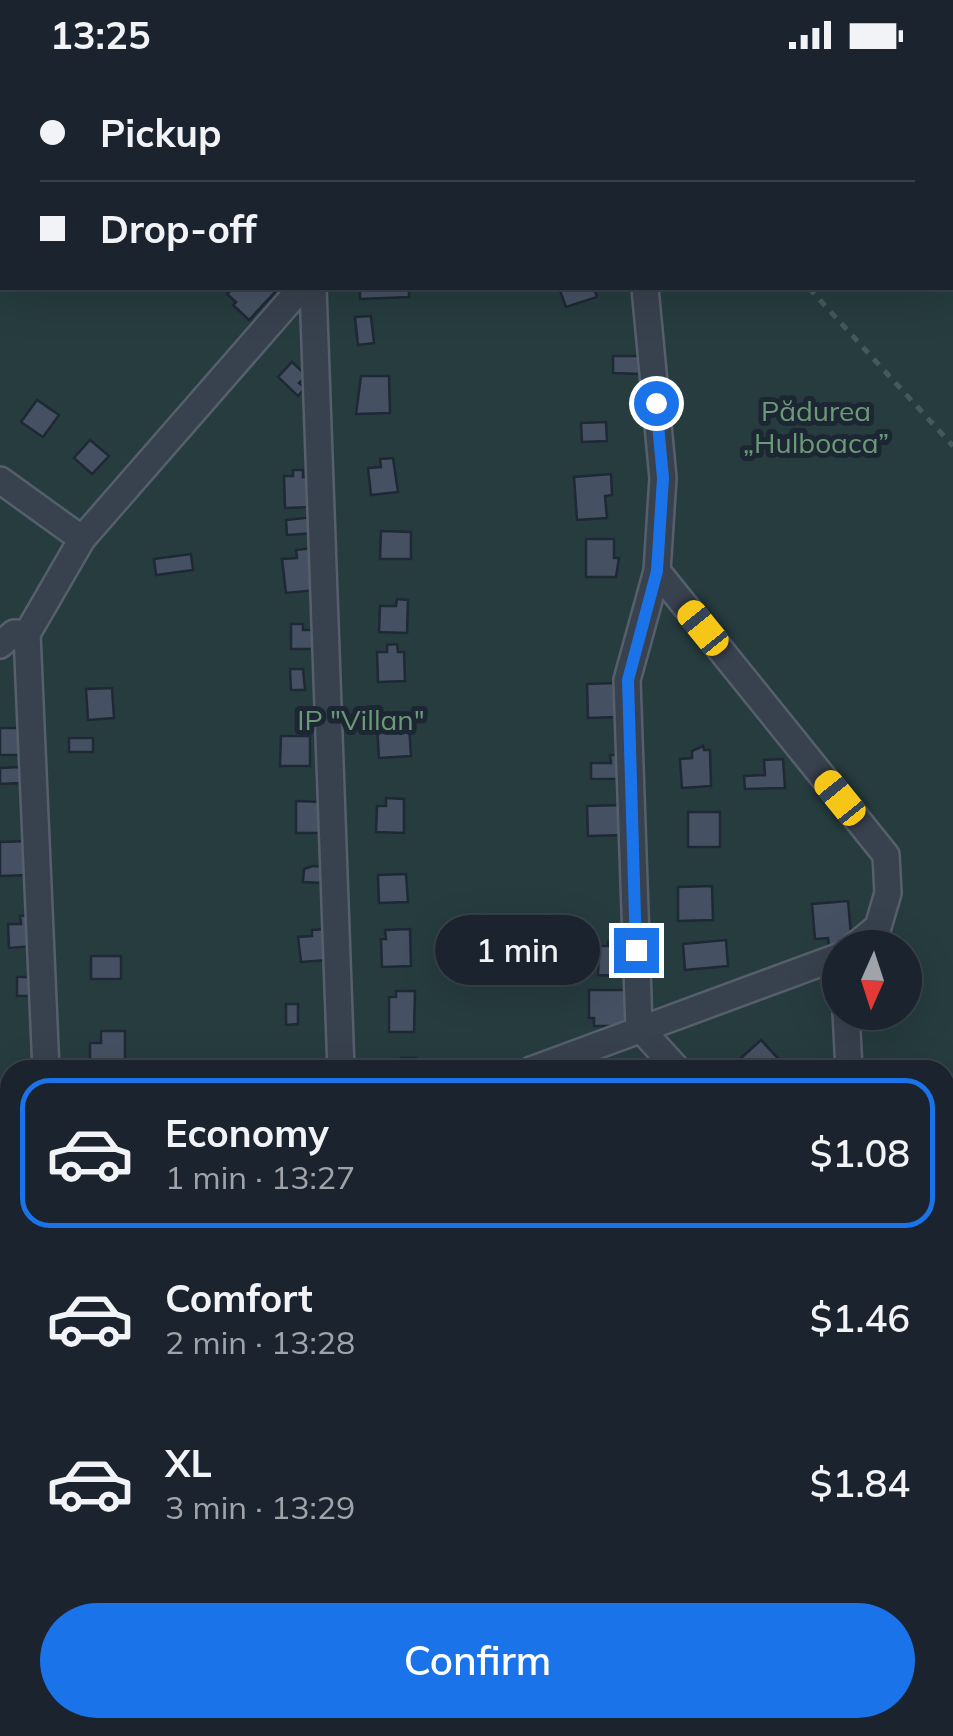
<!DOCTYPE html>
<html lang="en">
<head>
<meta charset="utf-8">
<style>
	body { margin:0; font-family:Mulish,sans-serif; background:#282f3a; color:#f1f3f6; height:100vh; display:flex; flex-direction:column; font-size:38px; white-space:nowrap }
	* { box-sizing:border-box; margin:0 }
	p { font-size:32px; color:#a0a4aa }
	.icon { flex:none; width:55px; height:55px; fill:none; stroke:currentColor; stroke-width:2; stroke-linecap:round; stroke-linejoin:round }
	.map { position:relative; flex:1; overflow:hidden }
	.sheet { position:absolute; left:0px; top:990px; width:955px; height:678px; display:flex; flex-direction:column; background:#1b232e; border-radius:30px 30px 0 0; box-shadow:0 10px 40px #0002,0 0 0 2px #39404a }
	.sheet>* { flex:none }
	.banner { position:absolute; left:0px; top:0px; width:955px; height:220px; box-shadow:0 10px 40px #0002,0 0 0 2px #39404a; display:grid; align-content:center; height:220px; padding:0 40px; background:#1b232e }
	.needle { width:65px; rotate:183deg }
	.fabs { position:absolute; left:822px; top:860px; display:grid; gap:20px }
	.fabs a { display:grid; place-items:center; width:100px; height:100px; border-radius:50%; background:#1b232e; box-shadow:0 10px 40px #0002,0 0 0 2px #39404a; font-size:50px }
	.end { position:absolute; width:45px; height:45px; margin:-22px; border:12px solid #1a73e8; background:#fff; box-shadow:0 0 0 5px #fff }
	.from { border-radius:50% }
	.bubble { position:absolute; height:70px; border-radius:35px; background:#1b232e; box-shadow:0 10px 40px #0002,0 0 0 2px #39404a; font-size:32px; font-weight:600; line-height:70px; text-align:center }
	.car { position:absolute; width:30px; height:60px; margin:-30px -15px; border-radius:12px; box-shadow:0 0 8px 2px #0007; background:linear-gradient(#f5c518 24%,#345 0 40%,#f5c518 0 76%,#345 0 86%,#f5c518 0) }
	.banner b { display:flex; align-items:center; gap:35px; height:95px; font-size:38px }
	.banner b+b { border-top:2px solid #39404a }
	.banner i { width:25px; height:25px; background:#f1f3f6 }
	ul { padding:18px 0 0; list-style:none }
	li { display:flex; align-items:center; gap:30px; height:150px; margin:0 20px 15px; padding:0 20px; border:5px solid transparent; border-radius:30px }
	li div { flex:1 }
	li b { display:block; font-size:38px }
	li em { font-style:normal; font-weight:600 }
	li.on { border-color:#1a73e8 }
	li>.icon { width:90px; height:90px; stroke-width:1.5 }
	.cta { display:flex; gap:20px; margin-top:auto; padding:20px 40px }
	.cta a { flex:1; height:115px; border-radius:60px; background:#1a73e8; color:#fff; font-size:40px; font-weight:600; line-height:115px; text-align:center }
	.status { display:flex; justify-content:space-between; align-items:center; height:70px; padding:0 50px; background:#1b232e; direction:ltr }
	.status svg { height:28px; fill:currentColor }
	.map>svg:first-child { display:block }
	.green { fill:#263c3f; fill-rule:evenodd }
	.building { fill:#455162; stroke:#1f2835; stroke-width:2.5 }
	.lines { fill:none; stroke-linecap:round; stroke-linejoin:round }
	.minor-casing { stroke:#565f6c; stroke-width:30 }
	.path { stroke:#44595c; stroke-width:5; stroke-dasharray:8 8; stroke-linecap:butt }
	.minor { stroke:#38414e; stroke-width:25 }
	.route { stroke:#1a73e8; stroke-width:12 }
	.labels { text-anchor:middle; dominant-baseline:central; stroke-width:10; stroke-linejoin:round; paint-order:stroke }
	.park-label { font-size:28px; fill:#6b9a76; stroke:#1d2633 }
</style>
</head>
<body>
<div class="status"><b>13:25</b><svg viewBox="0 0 49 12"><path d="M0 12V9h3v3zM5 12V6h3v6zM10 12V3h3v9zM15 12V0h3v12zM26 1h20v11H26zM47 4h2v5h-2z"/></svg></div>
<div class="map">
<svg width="953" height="1666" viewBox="0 0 953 1666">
	<rect width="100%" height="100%" fill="#242f3e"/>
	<!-- green -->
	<path class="green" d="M0,0H953V1666H0ZM2,2H952V218H2ZM840,878H905V942H840ZM10,1000H945V1658H10Z"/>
	<!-- building -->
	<g class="building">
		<path d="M233,218H273L276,221L249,250L233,235L236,232L227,224Z"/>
		<path d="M360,218H409V227L360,229Z"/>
		<path d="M559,218H594L597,227L566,237Z"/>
		<path d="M371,246L374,273L358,275L355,247Z"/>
		<path d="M613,286H642L641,304L613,303Z"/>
		<path d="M292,292L307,306L299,313L305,318L298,326L278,307Z"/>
		<path d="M361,306H389L390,343L356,344Z"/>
		<path d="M37,330L59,345L43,367L21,352Z"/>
		<path d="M606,352L607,371L582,372L581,353Z"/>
		<path d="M90,370L109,386L92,404L74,388Z"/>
		<path d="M393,388L398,422L371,425L368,398L381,397L380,389Z"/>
		<path d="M293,400H303V407L312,406L313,437L285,438L284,406H293Z"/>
		<path d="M611,404L612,425L605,426L607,448L577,450L574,407Z"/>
		<path d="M314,447L316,463L287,465L286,450Z"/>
		<path d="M381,461L411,462V489H380Z"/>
		<path d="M586,469H614V488H619L616,507H586Z"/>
		<path d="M313,478L317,520L286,523L282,489L297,488L296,480Z"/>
		<path d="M191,484L193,500L156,505L154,489Z"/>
		<path d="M397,529L408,530L407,563L379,562L380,536H396Z"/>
		<path d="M291,554H303V560H316V579H291Z"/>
		<path d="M397,574L398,582H404L405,611L378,612L377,582H387V575Z"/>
		<path d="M290,599H303L305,620H291Z"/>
		<path d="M616,613L617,647L588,648L587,614Z"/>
		<path d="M112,618L114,648L88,650L86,619Z"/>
		<path d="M409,654L411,686L379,688L377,656Z"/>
		<rect x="0" y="658" width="25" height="27"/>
		<path d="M281,666H310V696H280Z"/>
		<rect x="69" y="668" width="24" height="14"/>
		<path d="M703,676L704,680H710L711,716L682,718L680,689L692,688V681Z"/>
		<path d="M610,685H625V709H591V693H611Z"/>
		<path d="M783,689L785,718L745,719L744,706L765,705L764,690Z"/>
		<path d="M20,697L21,713L0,714V698Z"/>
		<path d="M386,728L404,729V763L376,762L377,736H386Z"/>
		<path d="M296,731L324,732V763H296Z"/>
		<path d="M625,735V765L588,766L587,736Z"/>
		<rect x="688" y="742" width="32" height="35"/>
		<path d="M29,771V805L0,806V772Z"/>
		<path d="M313,796L325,797L324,813L303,812L304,799Z"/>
		<path d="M406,804L408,832L379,833L378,805Z"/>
		<path d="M712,816L713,850L678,851V817Z"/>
		<path d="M848,831L852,876L829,878L828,868L815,869L812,834Z"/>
		<path d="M32,845L34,876L9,878L8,854H21L20,846Z"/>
		<path d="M326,859L328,890L301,892L298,867L312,866V860Z"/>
		<path d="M410,859L411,896L382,897L381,869H386L385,860Z"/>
		<path d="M726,870L728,896L685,900L683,874Z"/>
		<path d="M608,872L627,876V906L598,905L599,876H608Z"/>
		<rect x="91" y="886" width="30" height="23"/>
		<rect x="17" y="907" width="12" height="19"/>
		<path d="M589,920H628L629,956H594V948H589Z"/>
		<path d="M396,921H415L414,962H389V927H396Z"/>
		<path d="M286,934H298V954L286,955Z"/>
		<path d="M101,961H125V995L90,991V973H101Z"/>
		<path d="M761,970L785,996L780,1000H733L731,997Z"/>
		<path d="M401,988H416V1000H388V996L401,995Z"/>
		<path d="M7,1544L10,1575L0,1584V1551Z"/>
	</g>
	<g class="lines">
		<defs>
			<g id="minor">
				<path d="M313,218L341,1000"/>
				<path d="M645,218L663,408L657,501L627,610L639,957L678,1000"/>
				<path d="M0,410L82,469"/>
				<path d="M657,501L886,785L888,823L878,857L852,878"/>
				<path d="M0,575L14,563L27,564"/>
				<path d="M846,942L849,1000"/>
				<path d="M46,1000L27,564L82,469L301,218"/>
				<path d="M531,1000L840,886"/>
				<path d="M0,1211L10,1208"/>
				<path d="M0,1518L10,1530"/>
				<path d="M116,1658L123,1666"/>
				<path d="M447,1658L454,1666"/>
				<path d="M587,1666L595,1658"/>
			</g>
		</defs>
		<!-- minor casing -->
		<use href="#minor" class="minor-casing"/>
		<!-- path -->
		<g class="path">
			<path d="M604,0L607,2"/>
			<path d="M0,69L2,70"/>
			<path d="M809,218L953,376"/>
		</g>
		<!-- minor -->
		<use href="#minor" class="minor"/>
	</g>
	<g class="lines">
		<!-- route -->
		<path class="route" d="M636,880L628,610L657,501L663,408L656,333"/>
	</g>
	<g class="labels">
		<!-- park labels -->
		<g class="park-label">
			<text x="816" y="340">Pădurea<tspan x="816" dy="32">„Hulboaca”</tspan></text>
			<text x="361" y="649">IP "Villan"</text>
		</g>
	</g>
</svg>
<div class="fabs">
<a><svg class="needle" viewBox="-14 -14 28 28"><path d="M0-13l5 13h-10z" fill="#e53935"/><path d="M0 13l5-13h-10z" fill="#a0a4aa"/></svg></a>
</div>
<i class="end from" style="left:656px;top:333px"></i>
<i class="end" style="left:636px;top:880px"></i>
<div class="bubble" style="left:435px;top:845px;width:165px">1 min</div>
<i class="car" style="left:703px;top:558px;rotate:321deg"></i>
<i class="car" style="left:840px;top:728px;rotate:321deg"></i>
<div class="banner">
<b><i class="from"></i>Pickup</b>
<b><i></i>Drop-off</b>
</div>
<section class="sheet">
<ul>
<li class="on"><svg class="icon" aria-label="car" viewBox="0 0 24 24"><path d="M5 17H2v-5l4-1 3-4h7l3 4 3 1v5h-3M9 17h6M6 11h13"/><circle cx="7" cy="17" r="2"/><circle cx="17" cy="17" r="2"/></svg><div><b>Economy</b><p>1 min · 13:27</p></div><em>$1.08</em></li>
<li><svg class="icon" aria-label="car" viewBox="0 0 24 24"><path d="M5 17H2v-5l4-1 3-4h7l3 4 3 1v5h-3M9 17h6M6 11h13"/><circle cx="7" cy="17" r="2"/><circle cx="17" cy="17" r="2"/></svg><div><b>Comfort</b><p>2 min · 13:28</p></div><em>$1.46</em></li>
<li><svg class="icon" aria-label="car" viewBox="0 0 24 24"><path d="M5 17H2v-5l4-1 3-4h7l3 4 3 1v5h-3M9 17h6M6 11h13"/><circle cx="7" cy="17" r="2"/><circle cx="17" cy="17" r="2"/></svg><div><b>XL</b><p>3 min · 13:29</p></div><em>$1.84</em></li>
</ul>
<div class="cta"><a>Confirm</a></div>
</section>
</div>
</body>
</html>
